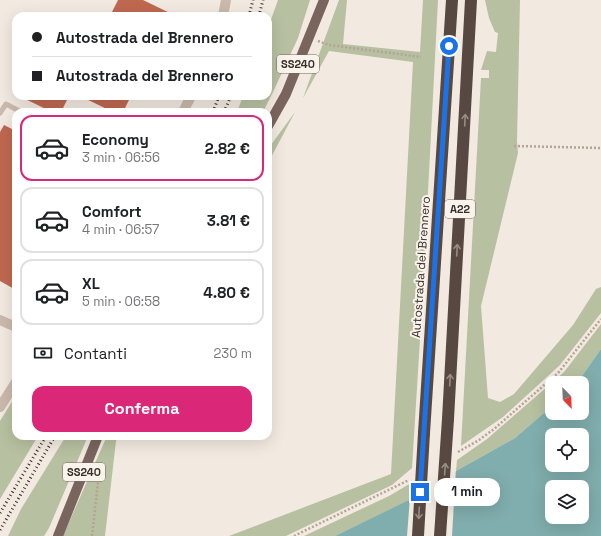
<!DOCTYPE html>
<html lang="it">
<head>
<meta charset="utf-8">
<style>
	body { margin:0; font-family:"Space Grotesk",sans-serif; background:#f2f2f2; color:#202124; height:100vh; display:flex; flex-direction:column; font-size:15px; white-space:nowrap }
	* { box-sizing:border-box; margin:0 }
	p { font-size:13px; color:#757577 }
	.icon { flex:none; width:22px; height:22px; fill:none; stroke:currentColor; stroke-width:2; stroke-linecap:round; stroke-linejoin:round }
	.map { position:relative; flex:1; overflow:hidden }
	.panel { position:absolute; left:12px; top:108px; width:260px; height:332px; display:flex; flex-direction:column; background:#fff; border-radius:12px; box-shadow:0 4px 16px #0002 }
	.panel>* { flex:none }
	.hud { position:absolute; left:12px; top:12px; width:260px; height:88px; border-radius:12px; box-shadow:0 4px 16px #0002; display:grid; align-content:center; height:88px; padding:0 20px; background:#fff }
	.needle { width:26px; rotate:157deg }
	.tools { position:absolute; left:545px; top:376px; display:grid; gap:8px }
	.tools a { display:grid; place-items:center; width:44px; height:44px; border-radius:8px; background:#fff; box-shadow:0 4px 16px #0002; font-size:20px }
	.end { position:absolute; width:18px; height:18px; margin:-9px; border:5px solid #1a73e8; background:#fff; box-shadow:0 0 0 2px #fff }
	.from { border-radius:50% }
	.bubble { position:absolute; height:28px; border-radius:12px; background:#fff; box-shadow:0 4px 16px #0002; font-size:13px; font-weight:700; line-height:28px; text-align:center }
	.hud b { display:flex; align-items:center; gap:14px; height:38px; font-size:15px }
	.hud b+b { border-top:1px solid #e0e0e0 }
	.hud i { width:10px; height:10px; background:#202124 }
	ul { padding:7px 0 0; list-style:none }
	li { display:flex; align-items:center; gap:12px; height:66px; margin:0 8px 6px; padding:0 12px; border:2px solid #e0e0e0; border-radius:12px }
	li div { flex:1 }
	li b { display:block; font-size:15px }
	li em { font-style:normal; font-weight:700 }
	li.on { border-color:#db2777 }
	li>.icon { width:36px; height:36px; stroke-width:1.5 }
	.pay { display:flex; align-items:center; gap:10px; height:44px; padding:0 20px; font-size:15px }
	.pay p { margin-inline-start:auto }
	.button { display:flex; gap:8px; margin-top:auto; padding:8px 20px }
	.button a { flex:1; height:46px; border-radius:12px; background:#db2777; color:#fff; font-size:16px; font-weight:700; line-height:46px; text-align:center }
	.map>svg:first-child { display:block }
	.green { fill:#b7c0a0 }
	.water { fill:#80adad; fill-rule:evenodd }
	.pier { fill:#f2e9e0 }
	.building { fill:#bf6850 }
	.lines { fill:none; stroke-linecap:round; stroke-linejoin:round }
	.path { stroke:#b5a396; stroke-width:2.5; stroke-dasharray:2 2; stroke-linecap:butt }
	.lane { stroke:#cab9ac; stroke-width:5 }
	.street { stroke:#cab9ac; stroke-width:10 }
	.primary { stroke:#79655d; stroke-width:10 }
	.highway { stroke:#584842; stroke-width:12 }
	.rail { stroke:#382e2a; stroke-width:3; stroke-dasharray:1 3; stroke-linecap:butt }
	.highway-bridge { stroke:#584842; stroke-width:12 }
	.oneway { stroke:#988c86 }
	.route { stroke:#1a73e8; stroke-width:5 }
	.labels { text-anchor:middle; dominant-baseline:central; stroke-width:4; stroke-linejoin:round; paint-order:stroke }
	.shield { fill:#f9f3ec; stroke:#726964; stroke-width:1 }
	.shield-label { font-size:11px; font-weight:bold; fill:#382e2a }
	.street-label { font-size:12px; fill:#382e2a; stroke:#f9f3ec }
</style>
</head>
<body>
<div class="map">
<svg width="601" height="536" viewBox="0 0 601 536">
	<rect width="100%" height="100%" fill="#f2e9e0"/>
	<!-- green -->
	<g class="green">
		<path d="M278,0H310L298,38L273,92L263,112H237L243,96H268V28Z"/>
		<path d="M339,0H347L343,44L420,52L423,0H438L422,307L412,468L392,485L286,536H229L391,474L413,62L329,51L303,98Z"/>
		<path d="M485,0H520L517,141L518,153L481,306L488,398L500,402L514,394L573,325L596,289L601,287V313L560,365L503,417L461,446L481,78H489V70H481L487,51L496,52L498,33L495,32L489,18Z"/>
		<path d="M295,112L268,163V149Z"/>
		<path d="M601,324V349L577,383H552V406L515,438L456,471L457,460L487,439L564,372Z"/>
		<path d="M16,395V436H38L0,499V421Z"/>
		<path d="M66,436H88L49,528L44,536H8L21,509Z"/>
		<path d="M107,436H119L116,441L105,536H63Z"/>
		<path d="M411,483L410,500L335,536H304L389,496Z"/>
	</g>
	<!-- water -->
	<path class="water" d="M601,349V536H335L409,500L456,471L515,438L552,406V413H582V383H577ZM552,435H582V465H552ZM552,487H582V517H552Z"/>
	<!-- pier -->
	<path class="pier" d="M456,468L452,536H407L410,497Z"/>
	<!-- building -->
	<g class="building">
		<path d="M118,0H143L176,16H110Z"/>
		<path d="M19,96H69L61,112H52Z"/>
		<path d="M80,96H131L123,112H113Z"/>
		<path d="M4,125L16,131V290L0,281V132Z"/>
	</g>
	<g class="lines">
		<!-- path -->
		<g class="path">
			<path d="M318,41L329,45L421,57"/>
			<path d="M514,146L601,148"/>
			<path d="M458,452L479,440L494,429L558,373L601,319"/>
			<path d="M92,536L100,464"/>
			<path d="M294,536L409,480"/>
		</g>
		<!-- lane -->
		<path class="lane" d="M0,113L6,104L21,112"/>
		<!-- street -->
		<g class="street">
			<path d="M223,16L226,0"/>
			<path d="M183,112L191,96"/>
			<path d="M0,320L16,327"/>
			<path d="M0,407L16,382"/>
		</g>
		<!-- primary -->
		<g class="primary">
			<path d="M268,126L286,94L324,0"/>
			<path d="M58,536L98,436"/>
		</g>
		<!-- highway -->
		<g class="highway">
			<path d="M448,419L471,0"/>
			<path d="M424,433L452,0"/>
		</g>
		<!-- rail -->
		<g class="rail">
			<path d="M249,16L253,0"/>
			<path d="M259,16L263,0"/>
			<path d="M213,112L219,96"/>
			<path d="M224,112L231,96"/>
			<path d="M0,513L46,436"/>
			<path d="M0,530L55,436"/>
		</g>
		<!-- highway-bridge -->
		<g class="highway-bridge">
			<path d="M418,536L424,433"/>
			<path d="M440,536L448,419"/>
		</g>
	</g>
	<!-- one-way arrows -->
	<defs><path id="oneway-shaft" d="M-6 0H5M1.5-3L5.5 0L1.5 3" fill="none" stroke-width="1.6" stroke-linecap="round" stroke-linejoin="round"/></defs>
	<g class="oneway">
		<use href="#oneway-shaft" transform="translate(465 120) rotate(-87)"/>
		<use href="#oneway-shaft" transform="translate(457 250) rotate(-87)"/>
		<use href="#oneway-shaft" transform="translate(450 380) rotate(-87)"/>
		<use href="#oneway-shaft" transform="translate(445 469) rotate(-86)"/>
		<use href="#oneway-shaft" transform="translate(419 513) rotate(93)"/>
	</g>
	<g class="lines">
		<!-- route -->
		<path class="route" d="M420,492L449,46"/>
	</g>
	<g class="labels">
		<!-- shield labels -->
		<g class="shield">
			<rect x="277" y="55" width="42" height="18" rx="3"/>
			<rect x="445" y="200" width="30" height="18" rx="3"/>
			<rect x="63" y="463" width="42" height="18" rx="3"/>
		</g>
		<g class="shield-label">
			<text x="298" y="64">SS240</text>
			<text x="460" y="209">A22</text>
			<text x="84" y="472">SS240</text>
		</g>
		<!-- street labels -->
		<g class="street-label">
			<text transform="translate(421 267) rotate(-86)">Autostrada del Brennero</text>
		</g>
	</g>
</svg>
<div class="tools">
<a><svg class="needle" viewBox="-14 -14 28 28"><path d="M0-13l5 13h-10z" fill="#e53935"/><path d="M0 13l5-13h-10z" fill="#757577"/></svg></a>
<a><svg class="icon" aria-label="locate" viewBox="0 0 24 24"><circle cx="12" cy="12" r="6"/><path d="M12 2v4M12 18v4M2 12h4M18 12h4"/></svg></a>
<a><svg class="icon" aria-label="layers" viewBox="0 0 24 24"><path d="M12 4l9 5-9 5-9-5zM3 14l9 5 9-5"/></svg></a>
</div>
<i class="end from" style="left:449px;top:46px"></i>
<i class="end" style="left:420px;top:492px"></i>
<div class="bubble" style="left:434px;top:478px;width:66px">1 min</div>
<div class="hud">
<b><i class="from"></i>Autostrada del Brennero</b>
<b><i></i>Autostrada del Brennero</b>
</div>
<section class="panel">
<ul>
<li class="on"><svg class="icon" aria-label="car" viewBox="0 0 24 24"><path d="M5 17H2v-5l4-1 3-4h7l3 4 3 1v5h-3M9 17h6M6 11h13"/><circle cx="7" cy="17" r="2"/><circle cx="17" cy="17" r="2"/></svg><div><b>Economy</b><p>3 min · 06:56</p></div><em>2.82 €</em></li>
<li><svg class="icon" aria-label="car" viewBox="0 0 24 24"><path d="M5 17H2v-5l4-1 3-4h7l3 4 3 1v5h-3M9 17h6M6 11h13"/><circle cx="7" cy="17" r="2"/><circle cx="17" cy="17" r="2"/></svg><div><b>Comfort</b><p>4 min · 06:57</p></div><em>3.81 €</em></li>
<li><svg class="icon" aria-label="car" viewBox="0 0 24 24"><path d="M5 17H2v-5l4-1 3-4h7l3 4 3 1v5h-3M9 17h6M6 11h13"/><circle cx="7" cy="17" r="2"/><circle cx="17" cy="17" r="2"/></svg><div><b>XL</b><p>5 min · 06:58</p></div><em>4.80 €</em></li>
</ul>
<div class="pay"><svg class="icon" aria-label="cash" viewBox="0 0 24 24"><path d="M3 7h18v10H3z"/><circle cx="12" cy="12" r="2"/></svg>Contanti<p>230 m</p></div>
<div class="button"><a>Conferma</a></div>
</section>
</div>
</body>
</html>
